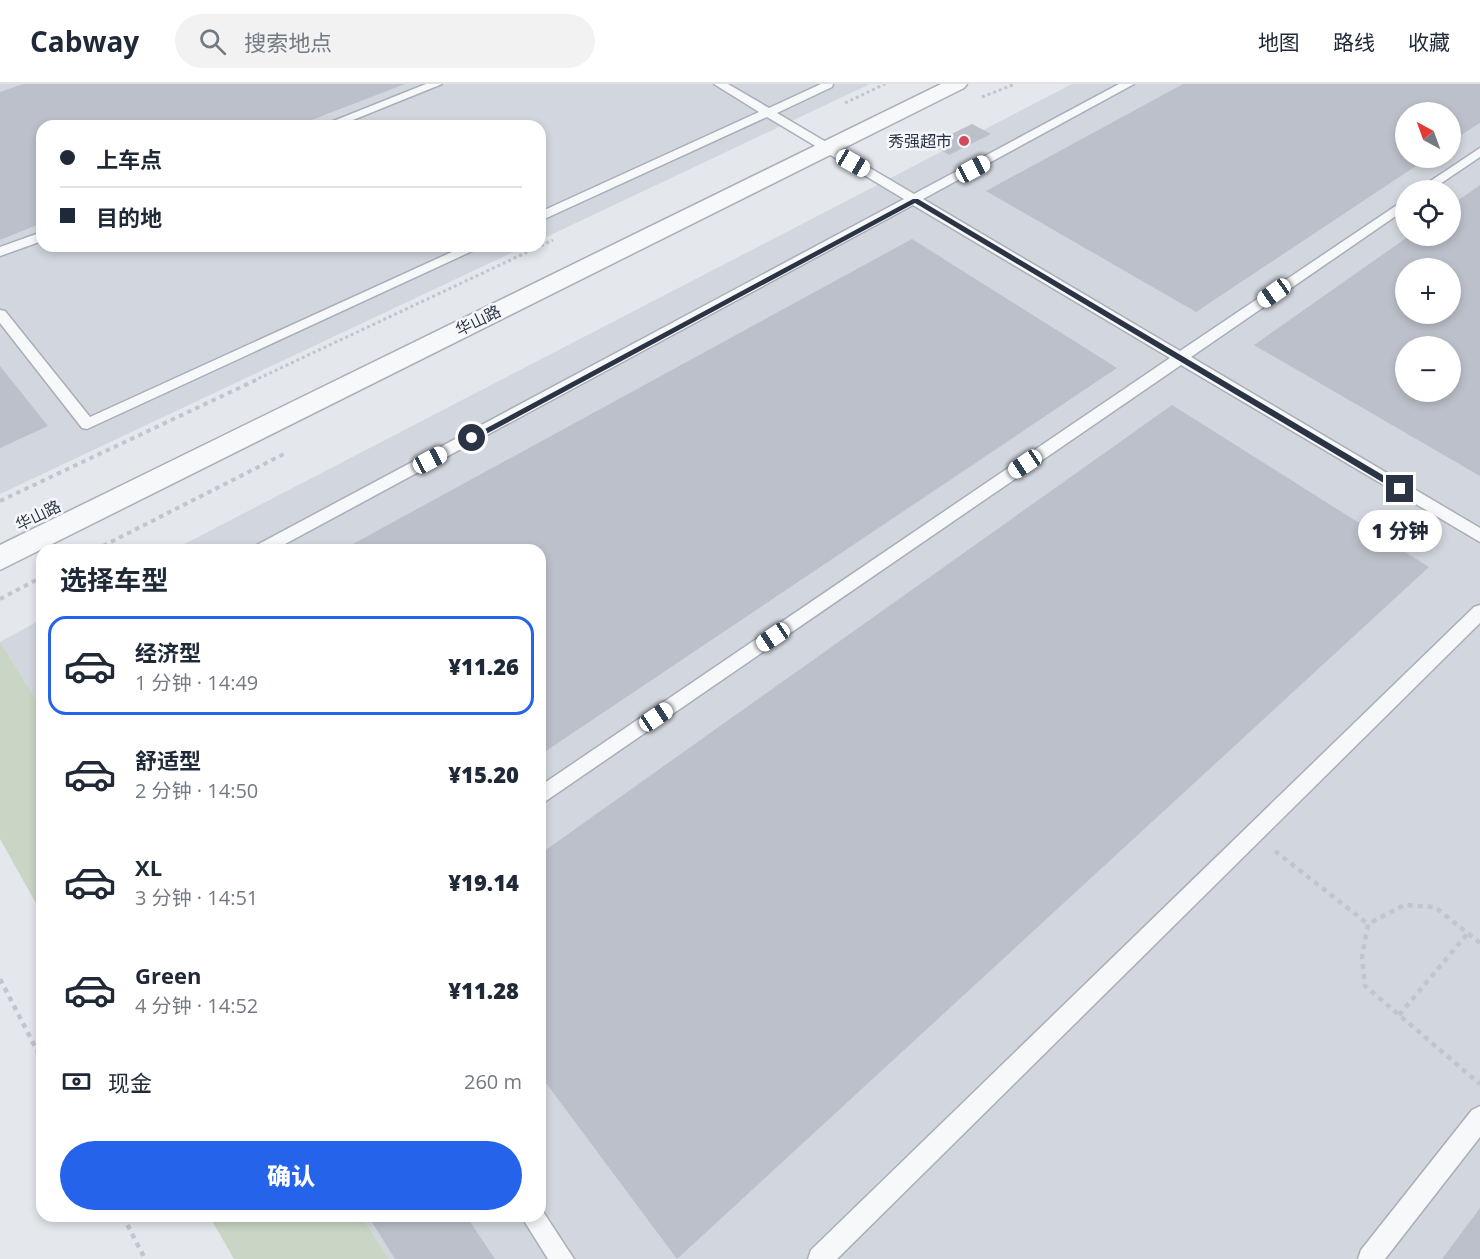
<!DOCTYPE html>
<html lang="zh">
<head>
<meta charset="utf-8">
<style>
	body { margin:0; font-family:"Open Sans","Noto Sans SC",sans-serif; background:#f2f2f3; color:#1f2937; height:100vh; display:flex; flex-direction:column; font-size:22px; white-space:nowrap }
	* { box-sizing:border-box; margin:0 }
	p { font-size:20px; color:#747a83 }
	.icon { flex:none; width:33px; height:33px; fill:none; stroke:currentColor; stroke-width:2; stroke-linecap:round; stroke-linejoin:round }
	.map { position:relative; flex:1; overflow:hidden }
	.details { position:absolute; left:36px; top:460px; width:510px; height:678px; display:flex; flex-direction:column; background:#fff; border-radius:18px; box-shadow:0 3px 9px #0003 }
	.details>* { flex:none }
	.hud { position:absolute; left:36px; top:36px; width:510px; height:132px; border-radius:18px; box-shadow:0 3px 9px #0003; display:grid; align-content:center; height:132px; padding:0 24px; background:#fff }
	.needle { width:39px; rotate:319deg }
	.buttons { position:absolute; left:1395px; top:18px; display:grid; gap:12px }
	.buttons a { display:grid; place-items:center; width:66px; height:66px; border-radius:50%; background:#fff; box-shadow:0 3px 9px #0003; font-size:30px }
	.end { position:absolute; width:27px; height:27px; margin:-14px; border:8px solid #2b3445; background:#fff; box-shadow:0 0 0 3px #fff }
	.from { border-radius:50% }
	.bubble { position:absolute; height:42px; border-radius:21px; background:#fff; box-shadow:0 3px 9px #0003; font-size:20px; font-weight:800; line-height:42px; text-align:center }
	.car { position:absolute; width:18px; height:36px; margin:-18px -9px; border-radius:8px; box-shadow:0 0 4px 2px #0007; background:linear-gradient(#fff 24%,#345 0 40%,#fff 0 76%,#345 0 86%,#fff 0) }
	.hud b { display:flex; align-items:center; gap:21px; height:57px; font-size:22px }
	.hud b+b { border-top:2px solid #e0e1e3 }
	.hud i { width:15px; height:15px; background:#1f2937 }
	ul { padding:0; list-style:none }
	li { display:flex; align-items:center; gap:18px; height:99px; margin:0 12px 9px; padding:0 12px; border:3px solid transparent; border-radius:18px }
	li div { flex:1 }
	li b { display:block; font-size:22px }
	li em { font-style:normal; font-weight:800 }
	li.selected { border-color:#2563eb }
	li>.icon { width:54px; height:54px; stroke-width:1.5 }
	h2 { padding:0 24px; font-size:27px; line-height:72px }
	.pay { display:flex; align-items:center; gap:15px; height:66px; padding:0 24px; font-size:22px }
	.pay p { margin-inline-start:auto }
	.primary-button { display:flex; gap:12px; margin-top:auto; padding:12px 24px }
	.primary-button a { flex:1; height:69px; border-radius:36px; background:#2563eb; color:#fff; font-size:24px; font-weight:800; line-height:69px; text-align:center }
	header { display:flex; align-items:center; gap:36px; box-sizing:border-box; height:84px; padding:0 30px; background:#fff; border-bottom:2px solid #e0e1e3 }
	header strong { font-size:28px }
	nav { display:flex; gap:33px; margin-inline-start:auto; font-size:21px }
	.search { width:420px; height:54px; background:#f2f2f3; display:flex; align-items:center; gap:15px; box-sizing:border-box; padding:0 21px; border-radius:33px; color:#747a83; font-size:22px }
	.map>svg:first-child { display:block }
	.built { fill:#d2d6de; fill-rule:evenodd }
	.green { fill:#c9d6c5 }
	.building { fill:#bbc0ca; fill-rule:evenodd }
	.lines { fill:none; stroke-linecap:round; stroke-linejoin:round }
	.service-casing { stroke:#a9aeb7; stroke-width:3 }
	.tertiary-casing { stroke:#a9aeb7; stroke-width:3 }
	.path-far2 { stroke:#c2c5cb; stroke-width:3; stroke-dasharray:3 3; stroke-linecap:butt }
	.path-far1 { stroke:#c2c5cb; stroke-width:4; stroke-dasharray:4.5 4.5; stroke-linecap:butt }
	.path { stroke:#c2c5cb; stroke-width:4.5; stroke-dasharray:5 5; stroke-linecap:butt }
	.service { fill:#f7f8fa; fill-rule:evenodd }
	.tertiary { fill:#f7f8fa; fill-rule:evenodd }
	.route { fill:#2b3445 }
	.poi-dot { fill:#d1495b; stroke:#f4f6f9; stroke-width:2 }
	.labels { text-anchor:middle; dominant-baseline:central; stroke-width:5; stroke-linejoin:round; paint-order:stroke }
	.far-poi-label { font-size:16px; fill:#2b3445; stroke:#f4f6f9; text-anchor:end }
	.far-street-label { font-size:16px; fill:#2b3445; stroke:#f4f6f9 }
</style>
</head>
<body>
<header>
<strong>Cabway</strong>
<div class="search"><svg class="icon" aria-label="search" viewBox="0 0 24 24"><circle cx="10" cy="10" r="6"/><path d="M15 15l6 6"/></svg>搜索地点</div>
<nav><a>地图</a><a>路线</a><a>收藏</a></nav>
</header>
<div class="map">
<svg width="1480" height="1175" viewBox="0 0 1480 1175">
	<rect width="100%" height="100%" fill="#e4e7ec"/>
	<!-- built -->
	<g class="built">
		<path d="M0,0H870L540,156V42H42V162H526L0,410Z"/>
		<path d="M1072,0H1480V1175H389L362,1133L540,1132V466H173ZM1406,28H1450V74H1406ZM1406,106H1450V152H1406ZM1406,184H1450V230H1406ZM1406,262H1450V308H1406Z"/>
		<path d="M42,535V625L0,558Z"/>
	</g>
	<!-- green -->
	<g class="green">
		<path d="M0,558L42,625V830L0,755Z"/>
		<path d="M210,1133H362L389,1175H234Z"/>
	</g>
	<!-- building -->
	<g class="building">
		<path d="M23,0H405L296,42H42V139L0,156V8Z"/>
		<path d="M1183,0H1480V39L1450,58V28H1406V74H1428L1196,228L986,107Z"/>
		<path d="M972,40L991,50L949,71L931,60Z"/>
		<path d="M1480,101V392L1254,261L1409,152H1450V122ZM1406,184H1450V230H1406ZM1406,262H1450V308H1406Z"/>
		<path d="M912,155L1117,284L540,671V466H342Z"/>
		<path d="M0,282L48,342L0,364Z"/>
		<path d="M1172,321L1429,483L677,1175L540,991V770Z"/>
		<path d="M1480,1124V1175H1442Z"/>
		<path d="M368,1132H466L495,1175H395Z"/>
	</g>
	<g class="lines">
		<defs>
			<g id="service">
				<path d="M426,0H442L338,42H321Z"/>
				<path d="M714,0H728L769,24L821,0H833L832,3L777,29L914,110L1119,0H1134L923,115L1180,267L1406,115V125L1191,273L1480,444V458L1181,281L540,721V702L1170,274L913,121L274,466H253L255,462L904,115L767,33L540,137V128L759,28Z"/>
				<path d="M1480,64V73L1431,106H1417Z"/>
				<path d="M42,148V157L0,172V163Z"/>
				<path d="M465,162H483L87,345L82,344L0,239V226L5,227L90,333Z"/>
				<path d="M1480,521V539L837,1175H808L811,1166L1474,523Z"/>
				<path d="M1480,1022V1053L1385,1175H1358L1361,1166L1472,1026Z"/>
				<path d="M540,1123L574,1175H548L521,1132H540Z"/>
			</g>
			<path id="tertiary" d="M941,0H967L964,4L0,486V461Z"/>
		</defs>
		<!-- service casing -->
		<use href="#service" class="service-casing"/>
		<!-- tertiary casing -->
		<use href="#tertiary" class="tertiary-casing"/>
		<!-- path-far2 -->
		<g class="path-far2">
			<path d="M982,13L1015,0"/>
			<path d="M845,19L885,0"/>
			<path d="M253,297L553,156"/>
		</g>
		<!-- path-far1 -->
		<g class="path-far1">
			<path d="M0,417L256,296"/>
			<path d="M95,466L284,370"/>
			<path d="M0,515L42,493"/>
		</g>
		<!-- path -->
		<g class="path">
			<path d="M1275,767L1368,840"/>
			<path d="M1480,859L1435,823L1404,821L1368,840L1362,873L1365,902L1480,1000"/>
			<path d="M0,895L42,976"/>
			<path d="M1399,931L1468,849"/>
			<path d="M123,1132L145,1175"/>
		</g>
		<!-- service -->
		<use href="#service" class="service"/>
		<!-- tertiary -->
		<use href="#tertiary" class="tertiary"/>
	</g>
	<!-- route -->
	<path class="route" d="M913,115H918L1403,403V407H1397L915,119L475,356L468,354Z"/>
	<!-- markers -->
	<circle class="poi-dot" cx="964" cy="57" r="6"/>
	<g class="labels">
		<!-- far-poi labels -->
		<g class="far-poi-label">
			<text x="952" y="57">秀强超市</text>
		</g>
		<!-- far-street labels -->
		<g class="far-street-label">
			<text transform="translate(478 236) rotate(-26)">华山路</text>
			<text transform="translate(38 431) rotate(-26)">华山路</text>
		</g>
	</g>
</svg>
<div class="buttons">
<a><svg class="needle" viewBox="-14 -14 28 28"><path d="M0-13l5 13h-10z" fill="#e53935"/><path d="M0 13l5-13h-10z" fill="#747a83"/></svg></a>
<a><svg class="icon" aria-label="locate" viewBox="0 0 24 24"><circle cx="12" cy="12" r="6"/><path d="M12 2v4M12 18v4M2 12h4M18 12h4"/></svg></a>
<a>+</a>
<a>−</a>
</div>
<i class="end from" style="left:472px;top:354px"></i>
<i class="end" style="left:1400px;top:405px"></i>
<div class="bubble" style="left:1358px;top:426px;width:84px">1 分钟</div>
<i class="car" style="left:853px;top:79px;rotate:120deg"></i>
<i class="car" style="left:973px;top:85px;rotate:62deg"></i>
<i class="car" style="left:1274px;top:209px;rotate:235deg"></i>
<i class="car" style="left:430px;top:376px;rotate:62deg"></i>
<i class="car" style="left:1025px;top:380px;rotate:236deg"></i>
<i class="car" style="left:773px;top:553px;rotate:236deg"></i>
<i class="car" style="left:656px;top:633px;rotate:56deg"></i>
<div class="hud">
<b><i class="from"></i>上车点</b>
<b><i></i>目的地</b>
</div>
<section class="details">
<h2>选择车型</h2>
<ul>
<li class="selected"><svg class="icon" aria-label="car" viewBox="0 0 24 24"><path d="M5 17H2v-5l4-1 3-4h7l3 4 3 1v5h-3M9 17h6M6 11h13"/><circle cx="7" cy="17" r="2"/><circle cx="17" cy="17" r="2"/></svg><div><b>经济型</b><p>1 分钟 · 14:49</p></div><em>¥11.26</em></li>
<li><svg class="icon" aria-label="car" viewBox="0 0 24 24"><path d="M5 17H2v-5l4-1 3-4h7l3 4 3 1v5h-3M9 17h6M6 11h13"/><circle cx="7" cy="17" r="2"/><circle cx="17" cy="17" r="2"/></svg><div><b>舒适型</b><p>2 分钟 · 14:50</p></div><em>¥15.20</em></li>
<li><svg class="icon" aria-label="car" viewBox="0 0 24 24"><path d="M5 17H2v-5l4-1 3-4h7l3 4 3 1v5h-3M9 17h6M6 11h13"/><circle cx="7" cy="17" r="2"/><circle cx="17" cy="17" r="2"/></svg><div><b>XL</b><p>3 分钟 · 14:51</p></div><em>¥19.14</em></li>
<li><svg class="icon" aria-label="car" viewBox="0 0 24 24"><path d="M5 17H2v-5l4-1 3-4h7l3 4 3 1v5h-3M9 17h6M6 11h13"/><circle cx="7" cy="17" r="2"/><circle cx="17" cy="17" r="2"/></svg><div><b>Green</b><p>4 分钟 · 14:52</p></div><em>¥11.28</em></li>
</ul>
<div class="pay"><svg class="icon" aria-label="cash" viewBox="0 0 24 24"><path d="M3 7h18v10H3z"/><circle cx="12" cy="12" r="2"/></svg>现金<p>260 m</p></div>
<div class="primary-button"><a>确认</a></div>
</section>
</div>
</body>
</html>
